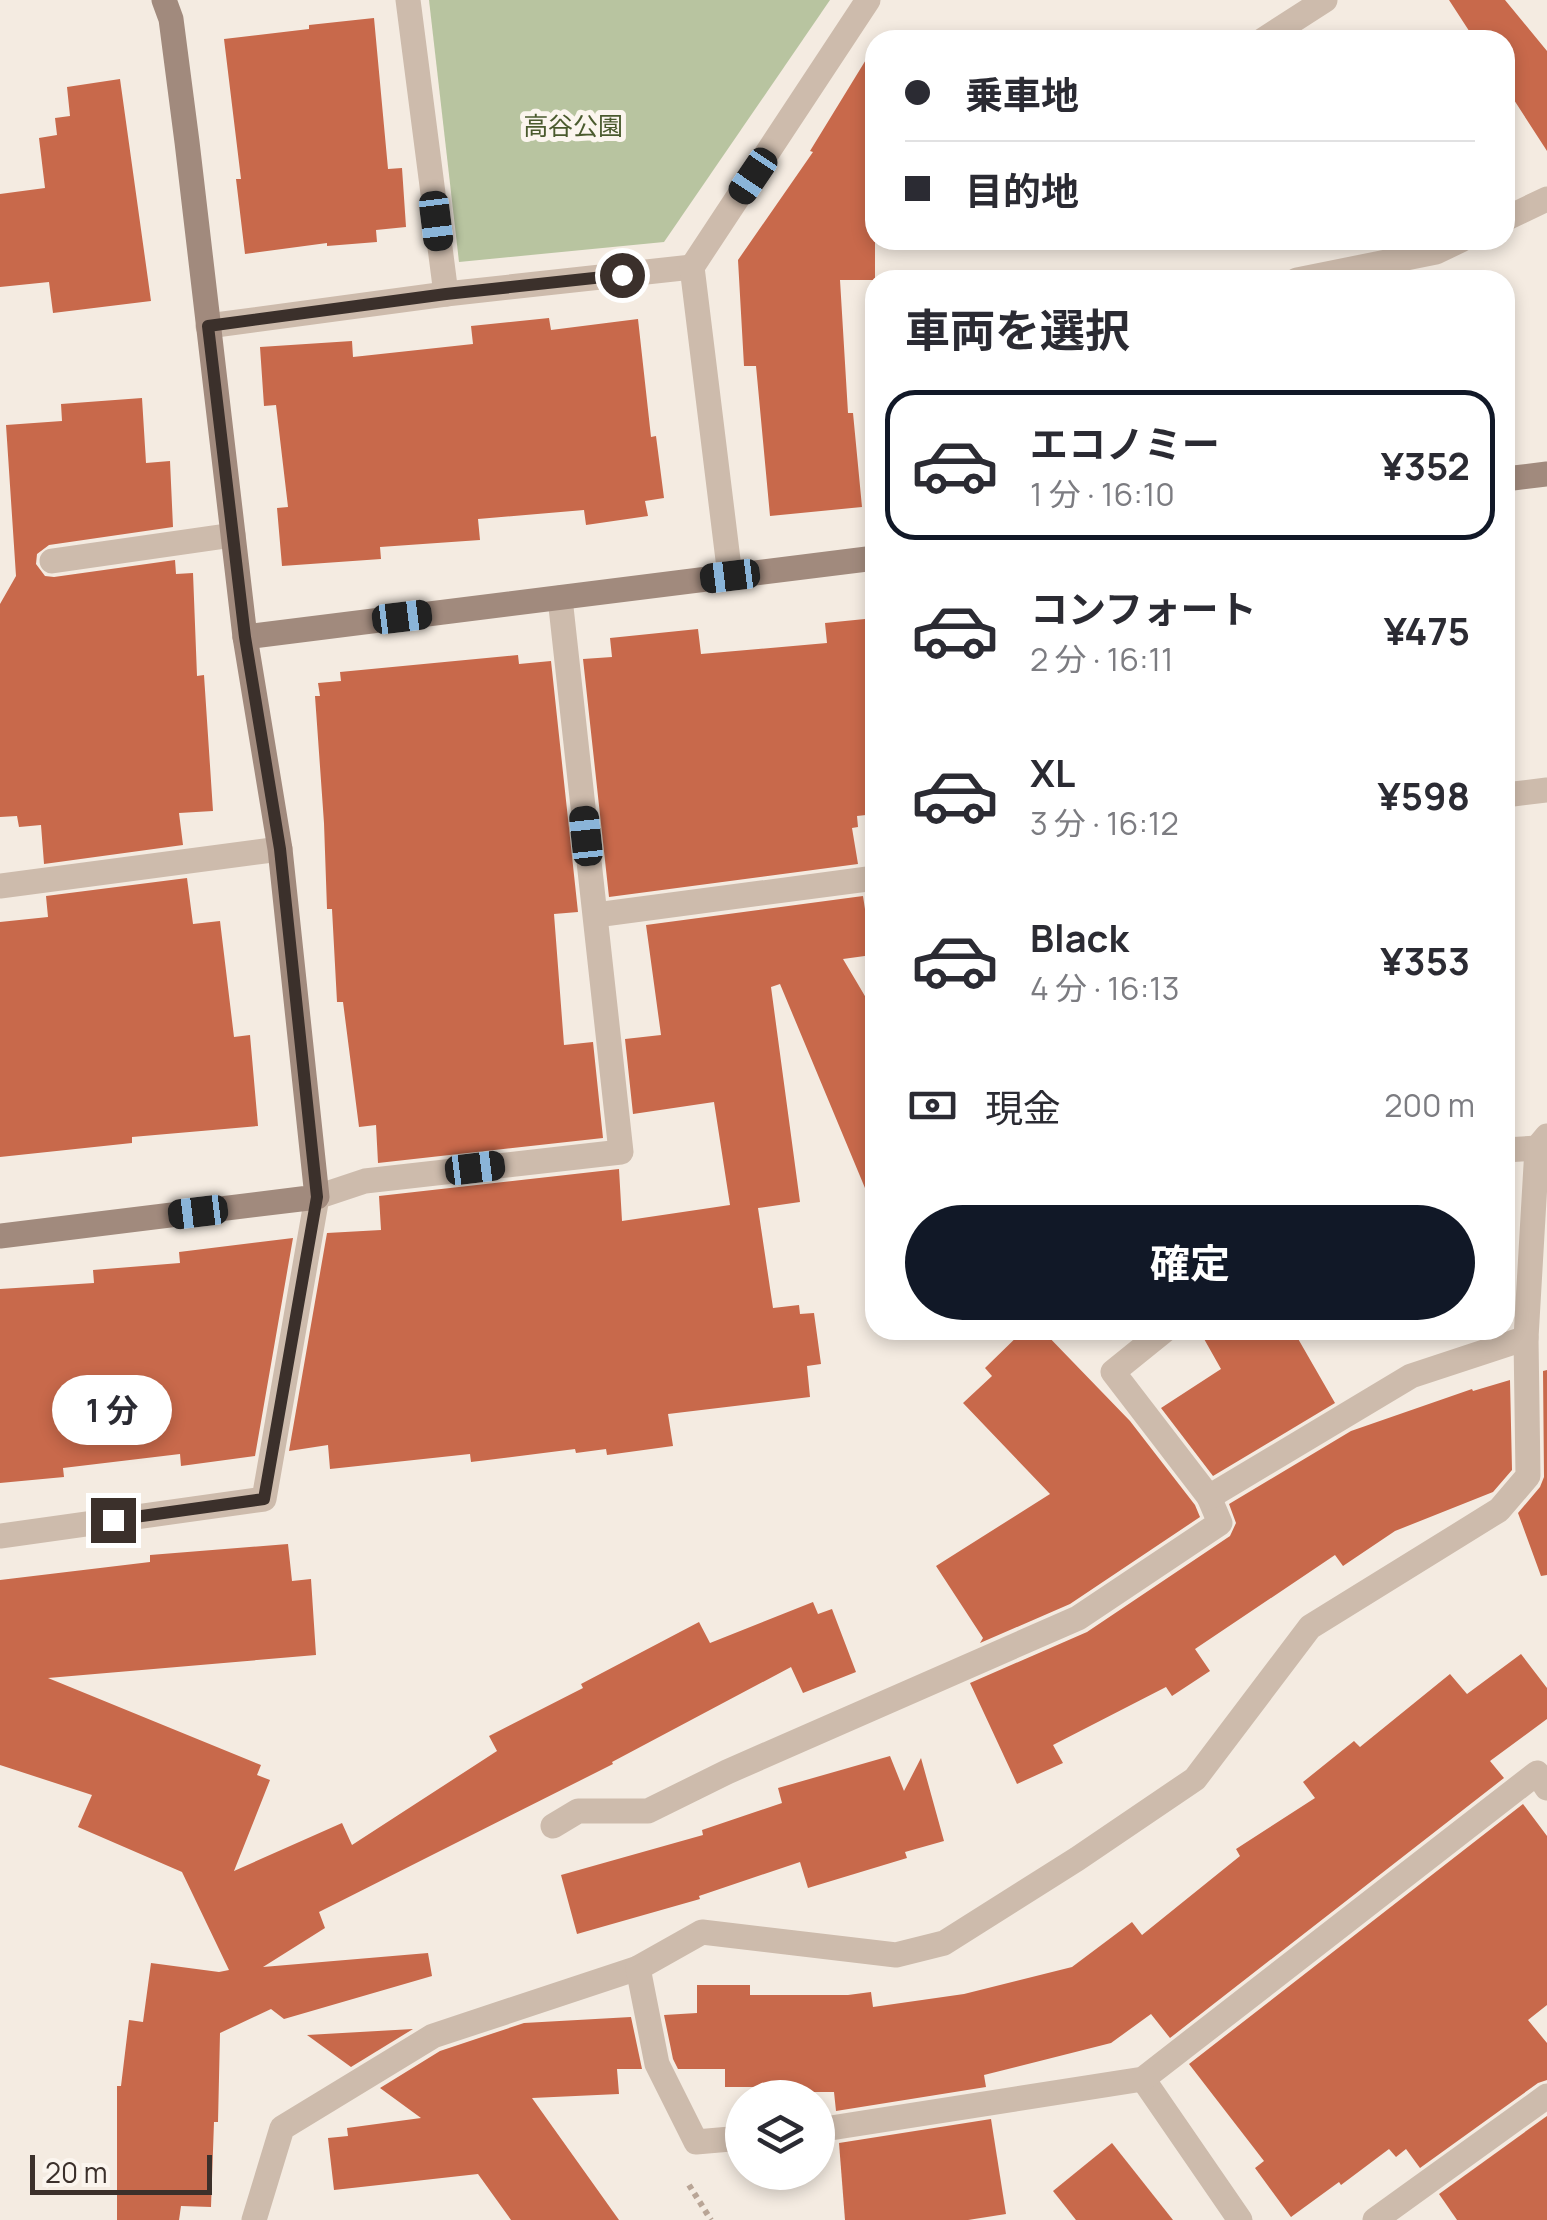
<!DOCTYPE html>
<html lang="ja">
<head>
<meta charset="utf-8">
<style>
	body { margin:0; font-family:Manrope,"Noto Sans JP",sans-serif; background:#f2f2f3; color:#2b2b33; height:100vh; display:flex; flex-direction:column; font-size:38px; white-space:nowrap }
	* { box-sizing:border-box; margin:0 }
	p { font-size:32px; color:#7c7c81 }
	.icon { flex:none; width:55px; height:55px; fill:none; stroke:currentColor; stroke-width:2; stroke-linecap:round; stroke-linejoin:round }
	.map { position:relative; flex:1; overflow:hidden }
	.panel { position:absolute; left:865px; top:270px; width:650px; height:1070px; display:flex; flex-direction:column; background:#fff; border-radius:30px; box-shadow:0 5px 15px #0003 }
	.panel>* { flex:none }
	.hud { position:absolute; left:865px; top:30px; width:650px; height:220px; border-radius:30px; box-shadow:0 5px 15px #0003; display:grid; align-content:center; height:220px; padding:0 40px; background:#fff }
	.tools { position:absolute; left:725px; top:2080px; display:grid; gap:20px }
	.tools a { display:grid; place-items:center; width:110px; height:110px; border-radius:50%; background:#fff; box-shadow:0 5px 15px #0003; font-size:50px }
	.scale { position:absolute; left:30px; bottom:25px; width:182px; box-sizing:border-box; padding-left:10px; border:5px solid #3b302b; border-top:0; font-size:28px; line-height:35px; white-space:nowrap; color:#3b302b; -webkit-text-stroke:8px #fbf5ee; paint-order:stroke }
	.end { position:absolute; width:45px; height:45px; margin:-22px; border:12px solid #3b302b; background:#fff; box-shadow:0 0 0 5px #fff }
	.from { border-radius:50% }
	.bubble { position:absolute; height:70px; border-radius:35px; background:#fff; box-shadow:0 5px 15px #0003; font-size:32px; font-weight:700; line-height:70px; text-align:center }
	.car { position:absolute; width:30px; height:60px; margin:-30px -15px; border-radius:12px; box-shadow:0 0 8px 2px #0007; background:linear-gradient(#222 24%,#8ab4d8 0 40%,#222 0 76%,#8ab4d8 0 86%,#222 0) }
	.hud b { display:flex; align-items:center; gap:35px; height:95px; font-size:38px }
	.hud b+b { border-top:2px solid #e1e1e2 }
	.hud i { width:25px; height:25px; background:#2b2b33 }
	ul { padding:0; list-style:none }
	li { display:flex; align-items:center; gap:30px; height:150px; margin:0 20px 15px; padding:0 20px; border:5px solid transparent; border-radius:30px }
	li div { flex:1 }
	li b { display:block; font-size:38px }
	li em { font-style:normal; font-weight:700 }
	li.active { border-color:#111827 }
	li>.icon { width:90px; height:90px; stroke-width:1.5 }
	h2 { padding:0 40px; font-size:45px; line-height:120px }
	.pay { display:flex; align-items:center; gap:25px; height:110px; padding:0 40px; font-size:38px }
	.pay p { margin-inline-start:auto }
	.cta { display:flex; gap:20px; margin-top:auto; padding:20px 40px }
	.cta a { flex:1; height:115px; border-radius:60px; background:#111827; color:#fff; font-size:40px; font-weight:700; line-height:115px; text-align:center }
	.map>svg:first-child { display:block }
	.green { fill:#b8c4a0 }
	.building { fill:#c8694b }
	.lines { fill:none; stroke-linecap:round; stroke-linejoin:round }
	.path { stroke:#b9a596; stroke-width:6; stroke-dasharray:5 5; stroke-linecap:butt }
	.lane { stroke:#cdbbac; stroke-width:25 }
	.street { stroke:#cdbbac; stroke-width:25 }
	.secondary { stroke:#a18a7d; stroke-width:25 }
	.route { stroke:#3b302b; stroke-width:12 }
	.labels { text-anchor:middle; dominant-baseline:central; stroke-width:10; stroke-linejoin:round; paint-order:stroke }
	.park-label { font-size:25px; fill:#4a5a2e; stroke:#fbf5ee }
</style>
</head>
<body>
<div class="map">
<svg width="1547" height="2220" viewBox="0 0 1547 2220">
	<rect width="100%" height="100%" fill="#f4ebe1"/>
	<!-- green -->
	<path class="green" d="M429,0H830L664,242L459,262Z"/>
	<!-- building -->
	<g class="building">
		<path d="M1449,0H1505L1547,51V151L1505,86V40H1475Z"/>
		<path d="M374,18L388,169L402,168L406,227L376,230L377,242L327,246V243L245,254L236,179H241L224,39L309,29V25Z"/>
		<path d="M875,45V280H840L848,413H853L862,507L770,516L756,366H744L738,260L813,152L810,151Z"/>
		<path d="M120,79L151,301L53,313L49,282L0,287V194L45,188L39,138L57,135L55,118L70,116L67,87Z"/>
		<path d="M549,318L551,330L638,319L651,437L656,436L664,498L645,501L648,516L586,525L584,510L478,519L480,540L380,547L381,559L282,566L277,508L288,507L276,405L264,406L260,347L352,341L353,357L473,344L471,326Z"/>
		<path d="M142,398L146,463L170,461L173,527L49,545L37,554L36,564L45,576L54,577L175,560L176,574L193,573L197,676L204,675L213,811L179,813L183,845L44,864L41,825L19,827L17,816L0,817V604L16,576L6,425L62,421L61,404Z"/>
		<path d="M875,618V814L857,816L858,827L852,828L858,864L609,897L583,659L612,657L610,638L698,629L701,654L827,643L825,623Z"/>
		<path d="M518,655L519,664L551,661L578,912L554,914L564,1045L593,1042L603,1138L378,1163L376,1125L359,1127L343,1002H337L332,909H327L324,823L315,696H320L318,683L341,681L340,672Z"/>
		<path d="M187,878L193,924L220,921L234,1037L250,1035L258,1126L132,1137V1143L0,1157V922L48,917L46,896Z"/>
		<path d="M863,896L872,955L843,959L875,1013V1212L780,984L771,987L800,1202L758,1208L773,1308L799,1305L800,1314L814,1313L821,1364L807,1366L810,1397L668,1414L673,1446L607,1455L606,1449L576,1453L575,1449L471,1462L470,1454L330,1469L328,1445L289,1451L327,1233L381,1230L379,1196L619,1169L622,1221L730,1205L714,1102L633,1114L625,1039L661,1035L646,925Z"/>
		<path d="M293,1238L255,1456L181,1466L180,1454L63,1468L64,1477L0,1483V1289L94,1283L93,1270L180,1263L179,1252Z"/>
		<path d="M1024,1330H1042L1130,1421L1195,1505L1200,1517L1070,1604L980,1643L983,1638L936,1566L1050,1494L963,1403L992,1376L985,1368Z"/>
		<path d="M1199,1330H1293L1335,1403L1213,1476L1161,1408L1221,1369Z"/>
		<path d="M1547,1370V1575L1541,1576L1518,1513L1540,1487L1544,1477L1543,1371Z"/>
		<path d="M1510,1380L1512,1470L1493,1492L1395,1531L1343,1566L1335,1555L1195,1649L1210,1671L1172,1696L1166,1687L1053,1745L1063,1763L1017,1784L970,1683L1087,1632L1230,1536L1236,1523L1229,1504L1351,1431L1472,1389L1473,1391Z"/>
		<path d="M288,1544L292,1581L311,1579L316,1655L48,1678L261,1765L257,1775L270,1780L234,1871L342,1823L352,1845L497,1751L489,1736L583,1688L581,1684L699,1622L710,1643L813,1602L818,1614L832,1609L856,1672L803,1693L791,1667L612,1762L613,1764L319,1912L325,1928L263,1967L428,1953L432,1976L284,2019L271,2009L220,2033L218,2122H214L211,2207L181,2206L179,2220H117V2086H121L129,2020L143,2022L151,1963L219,1972L229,1970L182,1872L78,1827L92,1795L0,1765V1580L150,1562V1555Z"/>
		<path d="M1521,1654L1547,1688V1719L1490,1761L1504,1778L1170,2038L1151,2014L1111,2043L984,2075L986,2087L836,2111L834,2092H791V2087H725V2069H678L673,2059L664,2015L697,2013V1985H750V1995H848L871,1992L873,2007L964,1994L1072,1967L1132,1922L1142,1935L1240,1856L1236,1849L1315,1798L1303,1782L1354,1741L1360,1747L1450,1674L1467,1694Z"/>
		<path d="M890,1756L904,1791L921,1758L944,1841L905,1852L907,1858L808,1888L800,1862L699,1896L700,1899L577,1934L561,1875L703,1835L702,1830L782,1803L778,1788Z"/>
		<path d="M1523,1804L1547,1836V2005L1528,2020L1547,2043V2080L1538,2083L1420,2168L1406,2149L1396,2157L1389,2149L1341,2185L1339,2182L1291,2217L1255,2168L1264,2161L1189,2064Z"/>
		<path d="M631,2017L642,2069H617L619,2094L532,2098L619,2220H511L478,2174L334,2190L328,2138L348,2136L347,2128L421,2118L380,2088L440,2051L524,2023Z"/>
		<path d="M413,2029L351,2067L307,2035Z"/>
		<path d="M1547,2116V2220H1457L1439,2194Z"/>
		<path d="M991,2119L1006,2214L968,2220H845L839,2143Z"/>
		<path d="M1112,2143L1173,2220H1076L1053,2191Z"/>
	</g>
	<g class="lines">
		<!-- path -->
		<path class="path" d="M689,2185L711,2220"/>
		<!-- lane -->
		<g class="lane">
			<path d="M1263,40L1325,0"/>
			<path d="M1505,219L1547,199"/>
			<path d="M1297,280L1436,252L1461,240"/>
			<path d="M52,561L233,535"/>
			<path d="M1505,1150L1537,1148"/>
			<path d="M553,1826L578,1811H648L727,1772L1078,1618L1220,1523L1209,1497L1113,1372L1165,1330"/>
			<path d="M254,2220L282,2128L433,2036L638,1968"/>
		</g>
		<!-- street -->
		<g class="street">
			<path d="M408,0L446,294"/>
			<path d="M208,326L446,294L692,267"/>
			<path d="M730,576L692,267L868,0"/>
			<path d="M1505,795L1547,790"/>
			<path d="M0,886L280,849"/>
			<path d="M596,915L875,878"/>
			<path d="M1209,1497L1411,1376L1526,1338"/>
			<path d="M0,1536L264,1499L317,1197L365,1181L621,1152L560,598"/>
			<path d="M1143,2079L1240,2220"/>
			<path d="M818,2130L1143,2079L1537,1773L1547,1788"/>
			<path d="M742,2138L696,2142L657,2064L638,1968L702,1932L896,1955L944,1943L1077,1859L1195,1779L1310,1627L1499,1510L1528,1476L1526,1338L1537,1148L1547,1136"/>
			<path d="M1375,2220L1547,2096"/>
		</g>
		<!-- secondary -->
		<g class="secondary">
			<path d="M1505,479L1547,474"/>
			<path d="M245,637L875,558"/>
			<path d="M0,1236L317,1197L280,849L245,637L187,142L171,19L164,0"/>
		</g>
	</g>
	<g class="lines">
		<!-- route -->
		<path class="route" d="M113,1520L264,1499L317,1197L280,849L245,637L208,326L446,294L622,275"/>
	</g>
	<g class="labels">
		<!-- park labels -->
		<g class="park-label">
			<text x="573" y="125">高谷公園</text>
		</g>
	</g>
</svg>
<div class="tools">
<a><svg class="icon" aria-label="layers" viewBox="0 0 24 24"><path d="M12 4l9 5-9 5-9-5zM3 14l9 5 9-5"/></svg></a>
</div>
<div class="scale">20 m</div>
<i class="end from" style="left:622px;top:275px"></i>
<i class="end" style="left:113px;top:1520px"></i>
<div class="bubble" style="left:52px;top:1375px;width:120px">1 分</div>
<i class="car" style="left:753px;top:176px;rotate:214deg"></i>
<i class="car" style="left:436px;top:221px;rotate:173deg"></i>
<i class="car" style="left:730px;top:576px;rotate:263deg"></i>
<i class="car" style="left:402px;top:617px;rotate:83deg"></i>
<i class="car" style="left:586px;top:836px;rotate:354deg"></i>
<i class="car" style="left:475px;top:1168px;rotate:83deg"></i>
<i class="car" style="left:198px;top:1212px;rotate:263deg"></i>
<div class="hud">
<b><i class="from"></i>乗車地</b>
<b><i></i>目的地</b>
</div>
<section class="panel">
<h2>車両を選択</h2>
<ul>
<li class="active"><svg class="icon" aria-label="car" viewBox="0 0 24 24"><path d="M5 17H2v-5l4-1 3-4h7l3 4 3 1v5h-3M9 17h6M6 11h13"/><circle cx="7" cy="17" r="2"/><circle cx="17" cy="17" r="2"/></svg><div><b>エコノミー</b><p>1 分 · 16:10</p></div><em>¥352</em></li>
<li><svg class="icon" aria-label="car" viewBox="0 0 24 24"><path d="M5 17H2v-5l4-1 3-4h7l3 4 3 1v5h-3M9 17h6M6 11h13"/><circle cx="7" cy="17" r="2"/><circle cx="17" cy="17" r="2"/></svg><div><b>コンフォート</b><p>2 分 · 16:11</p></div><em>¥475</em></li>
<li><svg class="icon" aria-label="car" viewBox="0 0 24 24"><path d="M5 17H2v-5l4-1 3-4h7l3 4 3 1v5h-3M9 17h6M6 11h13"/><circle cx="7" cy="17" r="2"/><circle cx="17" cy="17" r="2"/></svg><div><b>XL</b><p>3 分 · 16:12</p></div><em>¥598</em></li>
<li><svg class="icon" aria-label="car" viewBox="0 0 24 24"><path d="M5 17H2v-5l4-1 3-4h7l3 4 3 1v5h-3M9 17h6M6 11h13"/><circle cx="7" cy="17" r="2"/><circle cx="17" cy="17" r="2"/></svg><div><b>Black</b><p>4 分 · 16:13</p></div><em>¥353</em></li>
</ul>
<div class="pay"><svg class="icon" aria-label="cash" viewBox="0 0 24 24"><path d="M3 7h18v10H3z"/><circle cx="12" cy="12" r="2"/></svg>現金<p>200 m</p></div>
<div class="cta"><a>確定</a></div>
</section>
</div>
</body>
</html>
